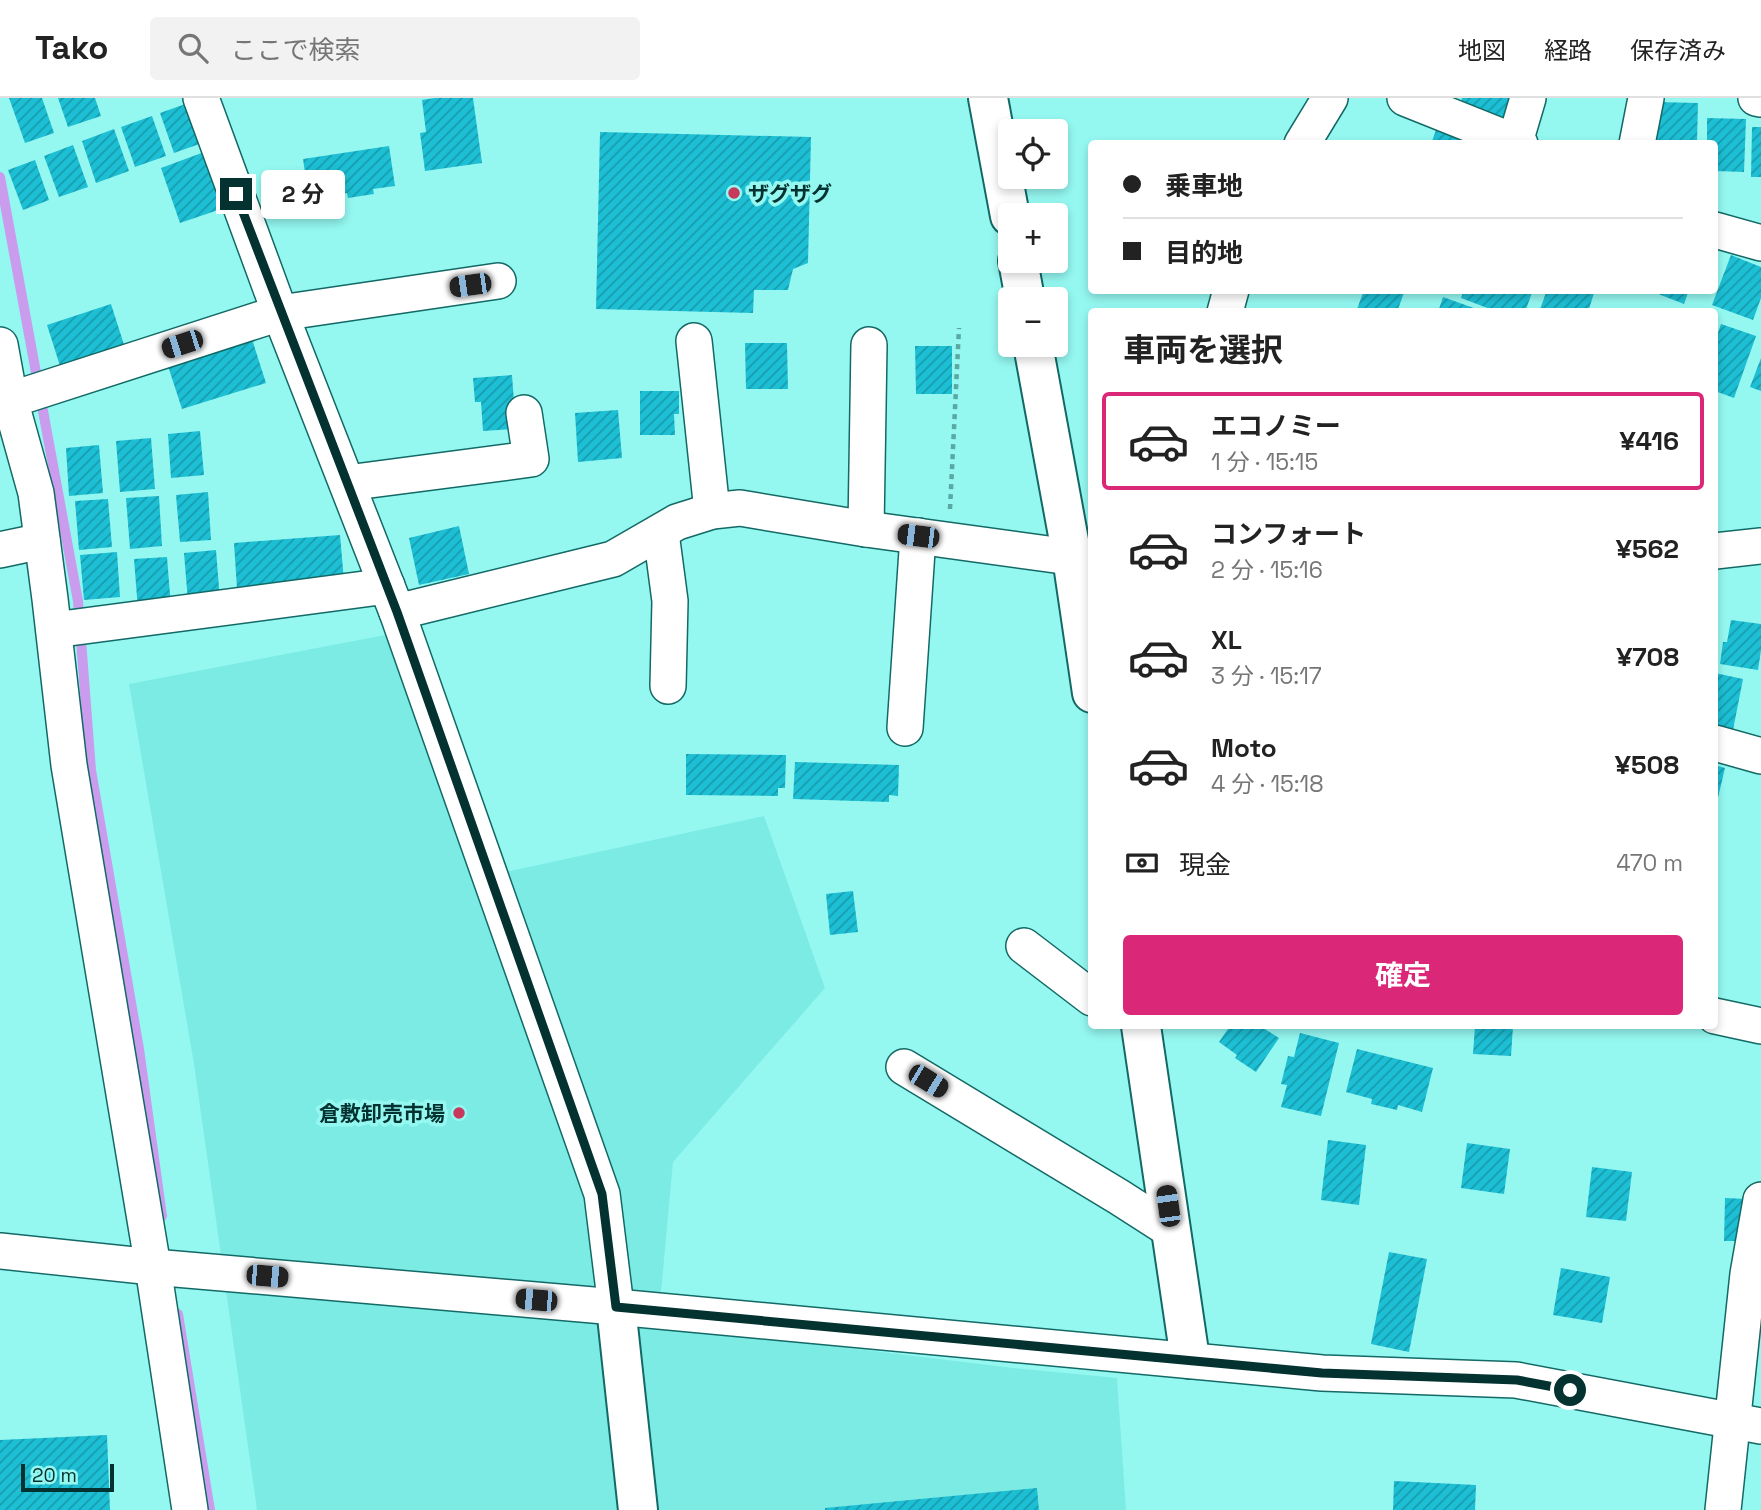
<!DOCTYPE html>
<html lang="ja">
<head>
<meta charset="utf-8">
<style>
	body { margin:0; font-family:"Space Grotesk","Noto Sans JP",sans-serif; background:#f2f2f2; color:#222; height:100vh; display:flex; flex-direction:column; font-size:26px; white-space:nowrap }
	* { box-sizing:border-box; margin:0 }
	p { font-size:23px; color:#767676 }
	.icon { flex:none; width:38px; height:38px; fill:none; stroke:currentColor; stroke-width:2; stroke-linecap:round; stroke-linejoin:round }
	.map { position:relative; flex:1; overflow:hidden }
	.side { position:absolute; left:1088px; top:210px; width:630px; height:721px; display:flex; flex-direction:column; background:#fff; border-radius:7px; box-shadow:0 4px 10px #0003 }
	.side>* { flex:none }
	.guide { position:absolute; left:1088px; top:42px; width:630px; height:154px; border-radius:7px; box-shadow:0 4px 10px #0003; display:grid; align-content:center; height:154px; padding:0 35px; background:#fff }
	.controls { position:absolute; left:998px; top:21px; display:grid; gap:14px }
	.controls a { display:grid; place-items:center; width:70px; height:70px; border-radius:7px; background:#fff; box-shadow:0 4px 10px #0003; font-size:35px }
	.scale { position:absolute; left:21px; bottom:18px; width:93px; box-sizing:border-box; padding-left:7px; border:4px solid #033230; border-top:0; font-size:19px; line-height:24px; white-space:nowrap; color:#033230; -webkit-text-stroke:5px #94f8f1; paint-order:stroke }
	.end { position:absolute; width:32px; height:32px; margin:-16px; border:9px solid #033230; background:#fff; box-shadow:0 0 0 4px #fff }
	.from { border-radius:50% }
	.bubble { position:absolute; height:49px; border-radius:7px; background:#fff; box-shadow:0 4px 10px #0003; font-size:23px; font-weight:700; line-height:49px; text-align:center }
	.car { position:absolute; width:21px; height:42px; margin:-21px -10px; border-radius:9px; box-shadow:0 0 5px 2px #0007; background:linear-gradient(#222 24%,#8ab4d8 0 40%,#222 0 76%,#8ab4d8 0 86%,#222 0) }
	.guide b { display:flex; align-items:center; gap:24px; height:66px; font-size:26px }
	.guide b+b { border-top:2px solid #e0e0e0 }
	.guide i { width:18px; height:18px; background:#222 }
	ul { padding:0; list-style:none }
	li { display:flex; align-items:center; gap:21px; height:98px; margin:0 14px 10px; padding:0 21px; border:4px solid transparent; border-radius:7px }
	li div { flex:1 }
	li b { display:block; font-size:26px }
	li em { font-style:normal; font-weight:700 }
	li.current { border-color:#db2777 }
	li>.icon { width:63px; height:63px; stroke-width:1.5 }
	h2 { padding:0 35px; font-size:32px; line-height:84px }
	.pay { display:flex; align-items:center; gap:18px; height:77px; padding:0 35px; font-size:26px }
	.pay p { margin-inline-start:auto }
	.primary-button { display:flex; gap:14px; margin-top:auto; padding:14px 35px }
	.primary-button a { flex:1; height:80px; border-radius:7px; background:#db2777; color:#fff; font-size:28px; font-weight:700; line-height:80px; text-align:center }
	header { display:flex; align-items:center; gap:42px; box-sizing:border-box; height:98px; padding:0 35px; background:#fff; border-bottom:2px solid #e0e0e0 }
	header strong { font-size:33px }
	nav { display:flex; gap:38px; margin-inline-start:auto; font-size:24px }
	.search { width:490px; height:63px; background:#f2f2f2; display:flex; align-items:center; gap:18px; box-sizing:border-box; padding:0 24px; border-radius:7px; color:#767676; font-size:26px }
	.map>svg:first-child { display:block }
	.built { fill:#7cebe4 }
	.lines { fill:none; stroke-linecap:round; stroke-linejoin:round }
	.stream { stroke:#ca9ced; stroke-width:10 }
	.building { fill:url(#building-hatch) }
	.street-casing { stroke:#136965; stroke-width:38 }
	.secondary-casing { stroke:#136965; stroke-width:42 }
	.path { stroke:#5aa8a3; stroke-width:4.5; stroke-dasharray:5 5; stroke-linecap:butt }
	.street { stroke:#fff; stroke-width:35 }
	.secondary { stroke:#fff; stroke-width:38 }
	.route { stroke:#033230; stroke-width:9 }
	.poi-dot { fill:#c7385d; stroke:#94f8f1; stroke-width:2.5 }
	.labels { text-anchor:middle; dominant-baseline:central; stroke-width:7; stroke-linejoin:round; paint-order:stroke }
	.poi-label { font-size:21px; font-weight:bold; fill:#033230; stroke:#94f8f1; text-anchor:start }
</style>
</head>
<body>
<header>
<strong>Tako</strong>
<div class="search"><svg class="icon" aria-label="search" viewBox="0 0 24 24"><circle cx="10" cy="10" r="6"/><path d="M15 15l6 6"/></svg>ここで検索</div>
<nav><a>地図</a><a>経路</a><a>保存済み</a></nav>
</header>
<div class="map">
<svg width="1761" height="1412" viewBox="0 0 1761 1412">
	<defs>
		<pattern id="building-hatch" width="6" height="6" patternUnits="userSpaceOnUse" patternTransform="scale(1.75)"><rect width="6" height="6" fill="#1dbfd5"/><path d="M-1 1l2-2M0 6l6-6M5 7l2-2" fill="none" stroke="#179cad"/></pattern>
	</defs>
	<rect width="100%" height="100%" fill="#94f8f1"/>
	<!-- built -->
	<path class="built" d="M396,535L482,779L764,718L825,890L673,1064L658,1227L1013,1270L1117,1280L1126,1412H257L194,966L129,586Z"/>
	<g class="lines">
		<!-- stream -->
		<g class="stream">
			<path d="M0,79L78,503L91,672L139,951L162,1118"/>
			<path d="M178,1216L210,1412"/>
		</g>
	</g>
	<!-- building -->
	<g class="building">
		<path d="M9,0H42L54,35L25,45Z"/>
		<path d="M58,0H95L101,18L68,29Z"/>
		<path d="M435,0H473L482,65L425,73L420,35L426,34L422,2Z"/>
		<path d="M1462,0H1511L1503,21L1461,4Z"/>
		<path d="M191,4L205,44L174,55L160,15Z"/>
		<path d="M1656,4L1698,5L1697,46H1655Z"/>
		<path d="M152,18L166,58L135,69L121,29Z"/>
		<path d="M1707,20L1746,21L1744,74L1715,73V46H1707Z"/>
		<path d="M1752,29H1761V79H1751Z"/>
		<path d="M114,31L129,73L96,85L82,43Z"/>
		<path d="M1436,32L1471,45V46H1431Z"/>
		<path d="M600,34L811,39L808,165L793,171L788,192H754L753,215L596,211Z"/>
		<path d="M73,47L88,89L59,99L44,58Z"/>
		<path d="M389,48L395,88L373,91L374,96L348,100L347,95L309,101L303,61Z"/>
		<path d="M207,53L227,109L180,125L161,70Z"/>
		<path d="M35,62L49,102L23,112L8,72Z"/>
		<path d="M1731,157L1761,169V200L1753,222L1712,207Z"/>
		<path d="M1364,192H1405L1397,214H1356Z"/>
		<path d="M1464,192H1533L1525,214H1498L1461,200Z"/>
		<path d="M1547,192H1595L1588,214H1539Z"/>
		<path d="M1648,192H1689L1684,206Z"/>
		<path d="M1443,199L1482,213V214H1438Z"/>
		<path d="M111,206L127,256L61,271L47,227Z"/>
		<path d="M1721,226L1756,238L1734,300L1715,293V243Z"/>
		<path d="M251,238L266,285L182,311L167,265Z"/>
		<path d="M745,245H787L788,291H746Z"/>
		<path d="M915,248H952V296H916Z"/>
		<path d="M1761,260V293L1750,289Z"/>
		<path d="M512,277L516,331L483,333L481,304H475L473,280Z"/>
		<path d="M640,293H679V316H674L675,337H640Z"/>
		<path d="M618,312L622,360L578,364L575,315Z"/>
		<path d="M200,333L204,377L171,380L168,336Z"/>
		<path d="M151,340L155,391L120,394L116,343Z"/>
		<path d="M99,347L103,395L69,398L66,350Z"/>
		<path d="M208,394L211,442L180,444L176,397Z"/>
		<path d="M159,398L162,448L130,451L126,400Z"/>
		<path d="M108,401L112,449L79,452L75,403Z"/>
		<path d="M459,428L469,476L419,487L409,440Z"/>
		<path d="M340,437L344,483L237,491L234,445Z"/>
		<path d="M216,452L220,502L188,504L184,455Z"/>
		<path d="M117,454L120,499L84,502L80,457Z"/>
		<path d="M167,459L171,509L138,512L134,461Z"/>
		<path d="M1731,522L1761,526V552L1758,572L1720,566L1723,544H1727Z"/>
		<path d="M1715,575L1743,581L1733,632L1715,628Z"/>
		<path d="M686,656L786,657L785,690H778V698L686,697Z"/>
		<path d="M795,664L899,667L898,698L889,697V704L793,701Z"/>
		<path d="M1715,667L1725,670L1716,708H1715Z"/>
		<path d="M853,793L858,834L830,837L826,796Z"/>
		<path d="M1230,928H1260L1279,940L1256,974L1235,960L1237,957L1219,944Z"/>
		<path d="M1475,928H1513L1511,958L1473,956Z"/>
		<path d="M1300,935L1339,945L1321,1018L1281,1009L1287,987L1281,986L1288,958L1294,959Z"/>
		<path d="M1357,951L1433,970L1422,1014L1398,1007L1397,1012L1371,1006L1372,1001L1346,994Z"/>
		<path d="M1328,1042L1366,1047L1359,1107L1321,1102Z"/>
		<path d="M1467,1045L1510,1051L1504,1096L1461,1090Z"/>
		<path d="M1592,1069L1632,1074L1626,1123L1586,1119Z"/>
		<path d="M1725,1100L1747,1101L1746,1143H1724Z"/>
		<path d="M1389,1154L1427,1161L1409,1254L1371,1246Z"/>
		<path d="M1561,1170L1610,1179L1602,1225L1553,1217Z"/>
		<path d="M107,1337L110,1412H0V1342Z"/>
		<path d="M1394,1383L1476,1387L1475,1412H1393Z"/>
		<path d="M1037,1390L1039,1412H825V1410Z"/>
	</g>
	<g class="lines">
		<defs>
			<g id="street">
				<path d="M201,0L280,215L397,514L602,1096L616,1209"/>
				<path d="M1405,0L1520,46"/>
				<path d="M1756,0L1761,1"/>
				<path d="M1515,44L1528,0"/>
				<path d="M1302,46L1330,0"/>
				<path d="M1637,46L1646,0"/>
				<path d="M1715,132L1761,145"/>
				<path d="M1225,214L1231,192"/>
				<path d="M694,243L712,413"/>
				<path d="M0,247L10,302L36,395L50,501L69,667L153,1169L190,1412"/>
				<path d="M10,302L280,215L498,183"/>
				<path d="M347,385L531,361L524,315"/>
				<path d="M866,431L869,247"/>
				<path d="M661,435L670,503L668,588"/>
				<path d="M0,452L42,443"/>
				<path d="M1715,453L1761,448"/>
				<path d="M397,514L613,461L677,424L712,413L740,410L866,431L1092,462"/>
				<path d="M54,532L387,488"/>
				<path d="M905,630L918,438"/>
				<path d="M1715,645L1761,658"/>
				<path d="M1024,848L1092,900"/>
				<path d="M1715,918L1761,928"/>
				<path d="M904,969L1119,1099L1172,1133"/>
				<path d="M0,1153L153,1169L616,1209L1322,1275L1516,1282L1761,1328"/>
				<path d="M1723,1412L1748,1176L1761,1102"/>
			</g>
			<g id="secondary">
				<path d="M988,0L1010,118"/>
				<path d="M1018,163L1025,201"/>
				<path d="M1033,247L1072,459L1092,595"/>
				<path d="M1141,928L1190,1261"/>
				<path d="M616,1209L638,1412"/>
			</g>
		</defs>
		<!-- street casing -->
		<use href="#street" class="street-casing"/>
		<!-- secondary casing -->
		<use href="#secondary" class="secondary-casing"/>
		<!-- path -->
		<path class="path" d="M950,411L959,230"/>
		<!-- street -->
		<use href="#street" class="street"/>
		<!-- secondary -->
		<use href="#secondary" class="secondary"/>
	</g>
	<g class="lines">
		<!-- route -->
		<path class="route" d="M236,96L397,514L602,1096L616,1209L1322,1275L1517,1282L1570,1292"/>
	</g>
	<!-- markers -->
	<g class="poi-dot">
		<circle cx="734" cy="95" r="7"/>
		<circle cx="459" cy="1015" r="7"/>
	</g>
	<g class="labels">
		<!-- poi labels -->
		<g class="poi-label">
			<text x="748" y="95">ザグザグ</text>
			<text x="445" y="1015" text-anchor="end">倉敷卸売市場</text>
		</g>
	</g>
</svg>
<div class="controls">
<a><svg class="icon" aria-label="locate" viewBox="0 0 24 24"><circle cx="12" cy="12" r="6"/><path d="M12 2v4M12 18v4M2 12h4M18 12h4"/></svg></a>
<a>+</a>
<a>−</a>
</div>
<div class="scale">20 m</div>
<i class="end from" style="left:1570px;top:1292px"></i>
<i class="end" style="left:236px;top:96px"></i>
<div class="bubble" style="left:261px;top:72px;width:84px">2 分</div>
<i class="car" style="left:470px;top:187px;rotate:262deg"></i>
<i class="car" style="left:182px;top:246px;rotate:252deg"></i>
<i class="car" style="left:918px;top:438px;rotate:277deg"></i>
<i class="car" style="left:928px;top:983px;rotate:121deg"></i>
<i class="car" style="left:1168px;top:1108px;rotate:352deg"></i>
<i class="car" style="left:267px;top:1178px;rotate:95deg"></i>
<i class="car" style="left:536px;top:1202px;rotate:275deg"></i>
<div class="guide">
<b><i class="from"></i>乗車地</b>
<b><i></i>目的地</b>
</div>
<section class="side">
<h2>車両を選択</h2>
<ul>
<li class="current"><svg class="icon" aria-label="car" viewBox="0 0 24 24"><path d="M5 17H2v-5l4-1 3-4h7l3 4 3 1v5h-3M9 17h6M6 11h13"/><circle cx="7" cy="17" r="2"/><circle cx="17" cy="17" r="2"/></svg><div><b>エコノミー</b><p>1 分 · 15:15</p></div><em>¥416</em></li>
<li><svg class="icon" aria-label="car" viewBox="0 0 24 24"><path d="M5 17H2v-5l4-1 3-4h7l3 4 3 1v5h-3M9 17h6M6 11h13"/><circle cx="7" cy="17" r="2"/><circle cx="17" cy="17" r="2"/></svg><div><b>コンフォート</b><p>2 分 · 15:16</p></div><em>¥562</em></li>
<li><svg class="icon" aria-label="car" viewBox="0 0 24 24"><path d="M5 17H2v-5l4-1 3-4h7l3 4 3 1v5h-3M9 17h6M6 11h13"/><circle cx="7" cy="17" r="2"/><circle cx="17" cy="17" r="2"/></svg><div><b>XL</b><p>3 分 · 15:17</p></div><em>¥708</em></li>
<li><svg class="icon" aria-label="car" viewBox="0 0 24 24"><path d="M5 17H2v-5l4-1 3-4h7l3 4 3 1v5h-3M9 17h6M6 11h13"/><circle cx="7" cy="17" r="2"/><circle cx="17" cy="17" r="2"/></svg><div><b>Moto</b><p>4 分 · 15:18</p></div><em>¥508</em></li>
</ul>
<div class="pay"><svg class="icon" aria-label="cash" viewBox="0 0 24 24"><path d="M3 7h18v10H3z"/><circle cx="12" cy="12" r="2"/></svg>現金<p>470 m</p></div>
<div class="primary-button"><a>確定</a></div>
</section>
</div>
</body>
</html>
